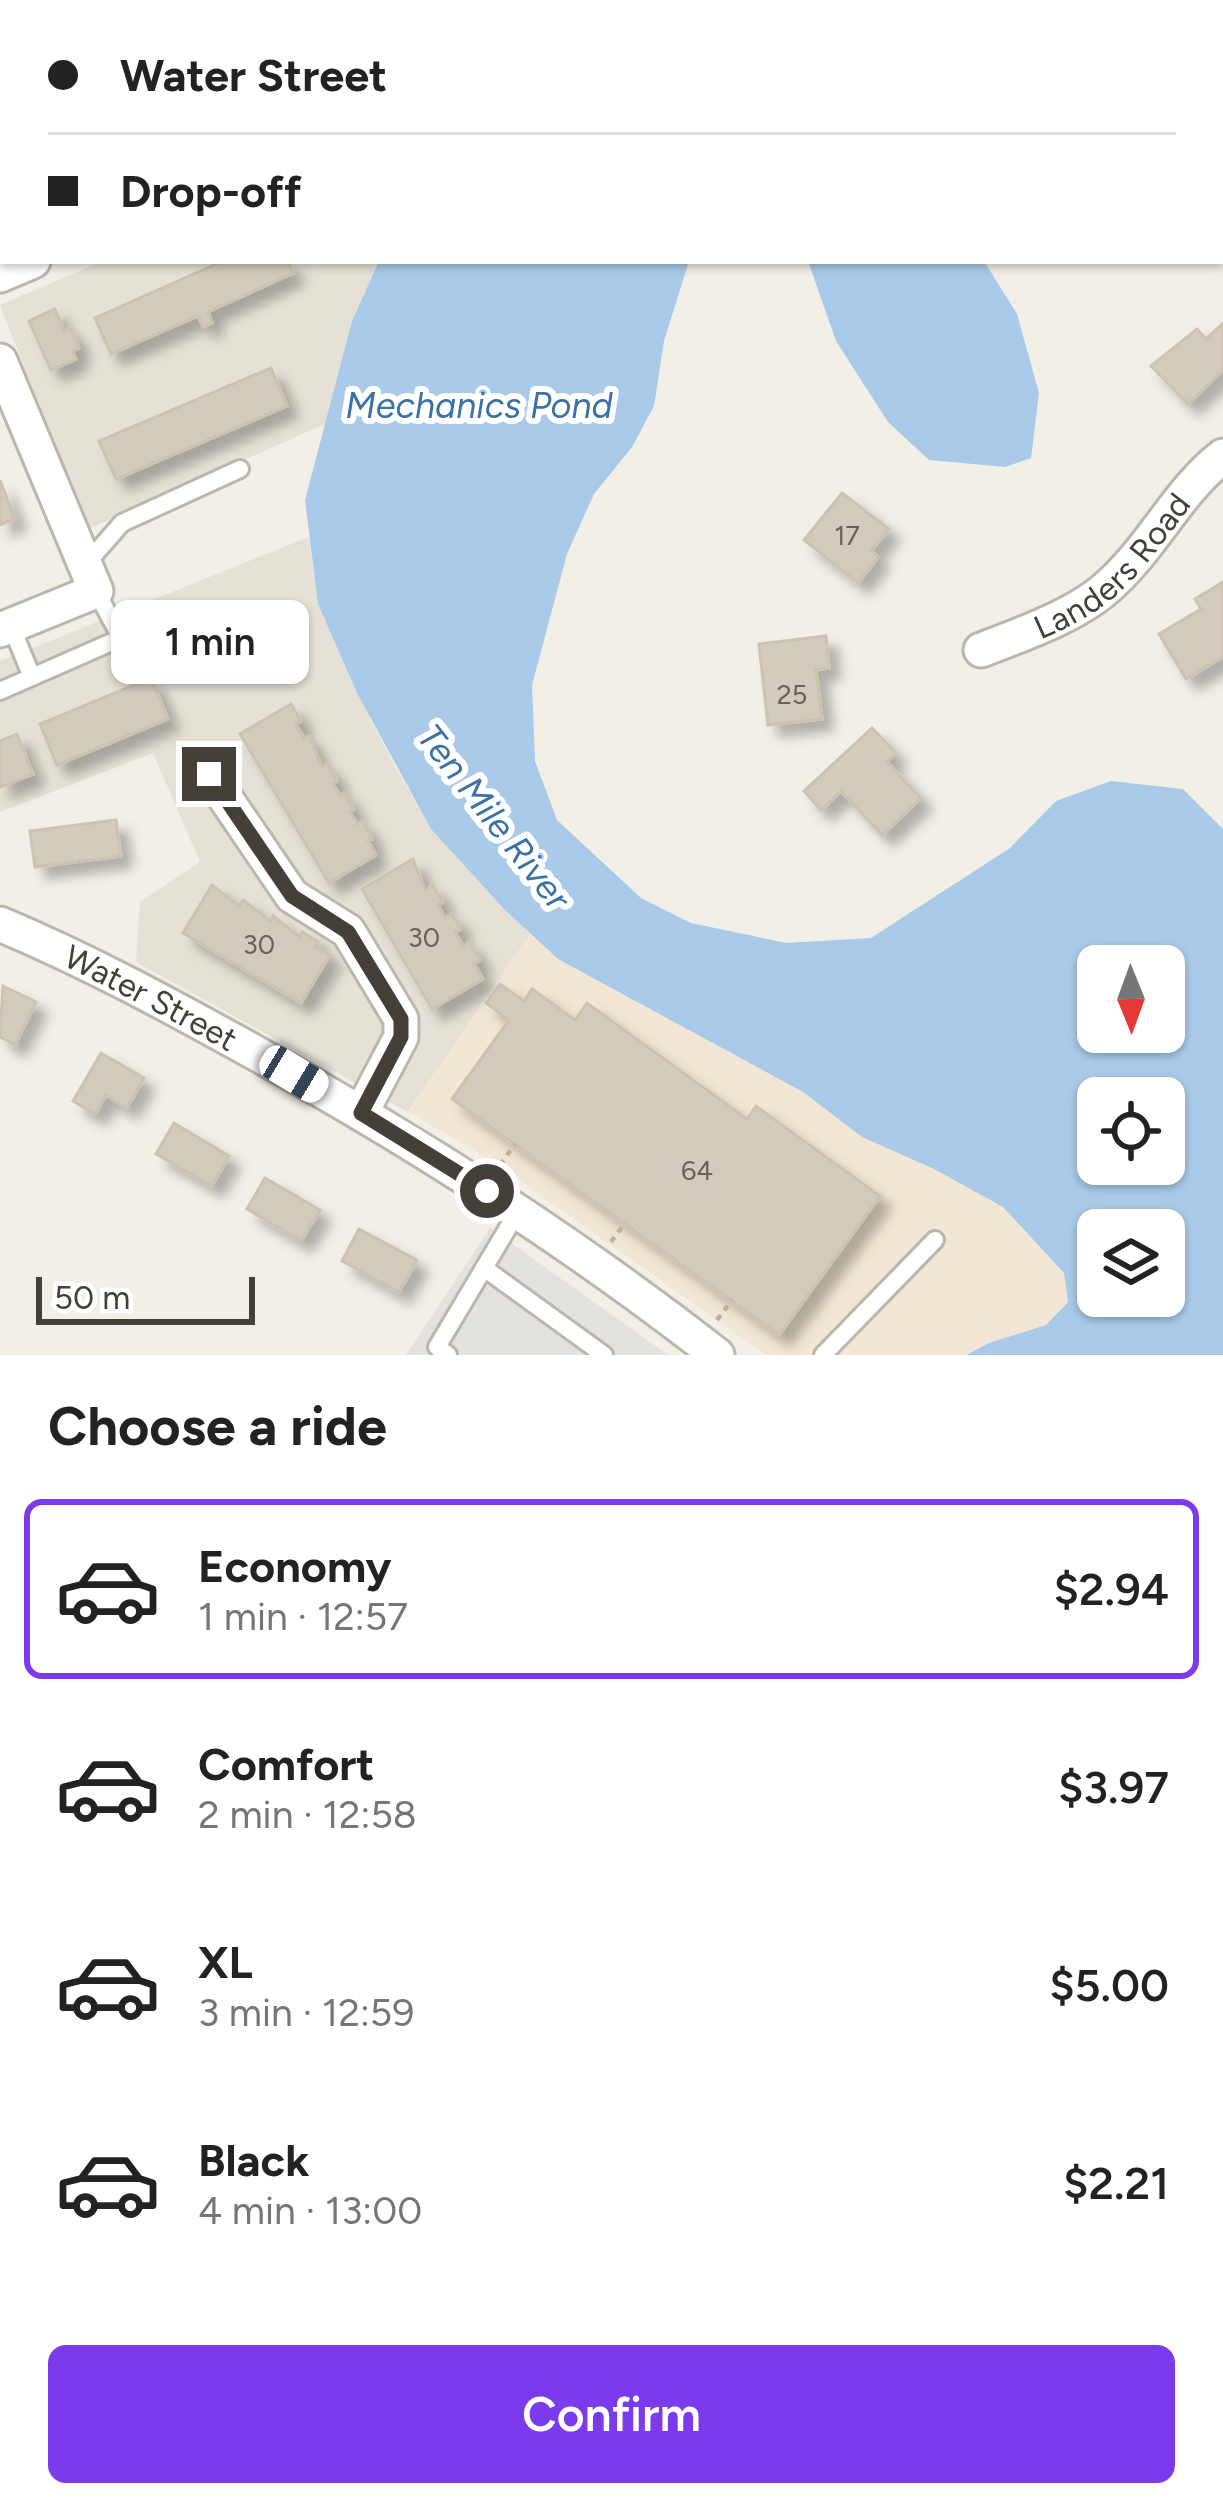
<!DOCTYPE html>
<html lang="en">
<head>
<meta charset="utf-8">
<style>
	body { margin:0; font-family:Figtree,sans-serif; background:#f2f2f2; color:#222; height:100vh; display:flex; flex-direction:column; font-size:45px; white-space:nowrap }
	* { box-sizing:border-box; margin:0 }
	p { font-size:39px; color:#767676 }
	.icon { flex:none; width:66px; height:66px; fill:none; stroke:currentColor; stroke-width:2; stroke-linecap:round; stroke-linejoin:round }
	.map { position:relative; height:1355px; overflow:hidden }
	.sheet { display:flex; flex-direction:column; background:#fff; flex:1 }
	.sheet>* { flex:none }
	.hud { position:absolute; left:0px; top:0px; width:1224px; height:264px; box-shadow:0 3px 9px #0004; display:grid; align-content:center; height:264px; padding:0 48px; background:#fff }
	.needle { width:78px; rotate:179deg }
	.tools { position:absolute; left:1077px; top:945px; display:grid; gap:24px }
	.tools a { display:grid; place-items:center; width:108px; height:108px; border-radius:18px; background:#fff; box-shadow:0 3px 9px #0004; font-size:60px }
	.scale { position:absolute; left:36px; bottom:30px; width:219px; box-sizing:border-box; padding-left:12px; border:6px solid #444037; border-top:0; font-size:33px; line-height:42px; white-space:nowrap; color:#444037; -webkit-text-stroke:9px #fff; paint-order:stroke }
	.end { position:absolute; width:54px; height:54px; margin:-27px; border:15px solid #444037; background:#fff; box-shadow:0 0 0 6px #fff }
	.from { border-radius:50% }
	.bubble { position:absolute; height:84px; border-radius:18px; background:#fff; box-shadow:0 3px 9px #0004; font-size:39px; font-weight:600; line-height:84px; text-align:center }
	.car { position:absolute; width:36px; height:72px; margin:-36px -18px; border-radius:15px; box-shadow:0 0 9px 3px #0007; background:linear-gradient(#fff 24%,#345 0 40%,#fff 0 76%,#345 0 86%,#fff 0) }
	.hud b { display:flex; align-items:center; gap:42px; height:114px; font-size:45px }
	.hud b+b { border-top:3px solid #e0e0e0 }
	.hud i { width:30px; height:30px; background:#222 }
	ul { padding:0; list-style:none }
	li { display:flex; align-items:center; gap:36px; height:180px; margin:0 24px 18px; padding:0 24px; border:6px solid transparent; border-radius:18px }
	li div { flex:1 }
	li b { display:block; font-size:45px }
	li em { font-style:normal; font-weight:600 }
	li.current { border-color:#7c3aed }
	li>.icon { width:108px; height:108px; stroke-width:1.5 }
	h2 { padding:0 48px; font-size:54px; line-height:144px }
	.primary-button { display:flex; gap:24px; margin-top:auto; padding:24px 48px }
	.primary-button a { flex:1; height:138px; border-radius:18px; background:#7c3aed; color:#fff; font-size:48px; font-weight:600; line-height:138px; text-align:center }
	.map>svg:first-child { display:block }
	.residential { fill:#e5e1d6 }
	.commercial { fill:#f2e7d4 }
	.parking { fill:#e3e2df }
	.water { fill:#a9cbe9; fill-rule:evenodd }
	.building { fill:#d2cbbe; stroke:#ccc3b1; stroke-width:3; filter:url(#shadow) }
	.lines { fill:none; stroke-linecap:round; stroke-linejoin:round }
	.lane-casing { stroke:#bcb7ab; stroke-width:22 }
	.street-casing { stroke:#bcb7ab; stroke-width:39 }
	.path { stroke:#bdb39d; stroke-width:4.5; stroke-dasharray:6 6; stroke-linecap:butt }
	.lane { stroke:#fff; stroke-width:16 }
	.street { stroke:#fff; stroke-width:33 }
	.route { stroke:#444037; stroke-width:15 }
	.labels { text-anchor:middle; dominant-baseline:central; stroke-width:12; stroke-linejoin:round; paint-order:stroke }
	.number-label { font-size:27px; fill:#686359 }
	.street-label { font-size:33px; fill:#444037; stroke:#fff }
	.water-label { font-size:36px; font-style:italic; fill:#3a72a6; stroke:#fff }
</style>
</head>
<body>
<div class="map">
<svg width="1223" height="1355" viewBox="0 0 1223 1355">
	<defs>
		<filter id="shadow"><feDropShadow dx="11" dy="11" stdDeviation="6" flood-color="#0004"/></filter>
	</defs>
	<rect width="100%" height="100%" fill="#f2efe7"/>
	<!-- residential -->
	<g class="residential">
		<path d="M1,0H332L334,3L3,6Z"/>
		<path d="M103,261H379L352,321L325,424L88,529L0,305Z"/>
		<path d="M309,537L318,604L357,693L397,770L432,829L530,934L408,1112L136,962L140,902L200,862L153,753L0,812V661Z"/>
	</g>
	<!-- commercial -->
	<path class="commercial" d="M530,934L558,959L803,1092L862,1137L934,1169L1003,1207L1064,1273L1068,1302L1046,1325L989,1343L966,1355H766L492,1161L409,1112Z"/>
	<!-- parking -->
	<path class="parking" d="M490,1228L668,1355H406Z"/>
	<!-- water -->
	<g class="water">
		<path d="M332,0H678L679,3H334Z"/>
		<path d="M379,261H689L664,341L654,406L632,447L594,494L567,554L532,685L535,761L557,820L641,898L691,923L786,943L871,938L1010,848L1056,801L1111,781L1183,789L1223,829V1355H966L989,1343L1046,1325L1068,1302L1064,1273L1003,1207L934,1169L862,1137L803,1092L558,959L505,910L431,829L357,693L318,604L305,500L352,321ZM1164,966V1032H1098V966ZM1098,1098H1164V1164H1098ZM1098,1230H1164V1296H1098Z"/>
		<path d="M808,261H984L1017,314L1039,393L1031,458L1005,467L929,460L888,422L836,341Z"/>
	</g>
	<!-- building -->
	<g class="building">
		<path d="M50,0H107L100,3Z"/>
		<path d="M250,0H299L302,3H252Z"/>
		<path d="M3,150V196L0,197V151Z"/>
		<path d="M223,261H287L293,273L208,312L212,323L203,327L198,316L111,354L95,318Z"/>
		<path d="M55,309L64,331L70,328L79,348L72,351L76,359L51,370L29,321Z"/>
		<path d="M1223,323V370L1188,404L1151,366L1197,329L1206,339Z"/>
		<path d="M271,368L287,406L116,479L99,441Z"/>
		<path d="M0,480L15,519L0,525Z"/>
		<path d="M842,493L889,529L871,551L878,557L858,583L804,540Z"/>
		<path d="M1223,582V657L1186,679L1159,634L1201,609L1195,599Z"/>
		<path d="M826,636L829,668L816,670L822,719L768,725L759,644Z"/>
		<path d="M151,678L168,719L57,765L40,724Z"/>
		<path d="M291,704L301,721L296,724L304,738L309,736L322,767L327,764L337,781L333,784L340,795L344,793L354,809L350,812L357,824L362,821L372,839L368,841L376,855L329,883L240,734Z"/>
		<path d="M872,728L896,753L887,762L921,798L882,835L841,791L821,810L804,791Z"/>
		<path d="M17,734L33,774L0,787V741Z"/>
		<path d="M116,820L121,856L35,867L30,831Z"/>
		<path d="M413,859L425,890L433,886L443,902L438,905L445,918L452,914L461,929L455,932L463,946L469,942L480,960L474,964L483,979L432,1009L362,889Z"/>
		<path d="M212,885L239,906L243,900L270,921L273,916L300,937L302,932L318,942L315,947L330,955L301,1003L183,933Z"/>
		<path d="M500,984L524,1001L532,989L575,1020L587,1003L747,1119L756,1106L880,1196L779,1335L452,1099L509,1020L486,1003Z"/>
		<path d="M3,986L36,1002L15,1045L0,1037Z"/>
		<path d="M101,1053L144,1078L127,1108L106,1095L95,1114L73,1101Z"/>
		<path d="M174,1123L229,1156L212,1186L156,1154Z"/>
		<path d="M265,1178L320,1210L301,1241L247,1209Z"/>
		<path d="M359,1229L417,1260L399,1292L342,1261Z"/>
	</g>
	<g class="lines">
		<defs>
			<g id="lane">
				<path d="M86,564L122,523L240,469"/>
				<path d="M11,626L32,677"/>
				<path d="M0,691L121,638L96,591"/>
				<path d="M484,1268L604,1355"/>
				<path d="M448,1355L437,1347L518,1211"/>
				<path d="M823,1355L935,1240"/>
			</g>
			<g id="street">
				<path d="M1140,0L1141,3"/>
				<path d="M1221,176L1223,179"/>
				<path d="M0,275L33,261"/>
				<path d="M0,361L96,591L0,630"/>
				<path id="s1" d="M981,650C1023,634 1081,614 1113,582C1154,544 1179,490 1223,456"/>
				<path d="M209,774L292,896L348,931L401,1019V1037L361,1113"/>
				<path id="s2" d="M0,924C88,961 169,1005 252,1051C415,1141 571,1241 717,1355"/>
			</g>
		</defs>
		<!-- lane casing -->
		<use href="#lane" class="lane-casing"/>
		<!-- street casing -->
		<use href="#street" class="street-casing"/>
		<!-- path -->
		<g class="path">
			<path d="M500,1165L515,1144"/>
			<path d="M611,1242L625,1223"/>
			<path d="M717,1320L732,1300"/>
		</g>
		<!-- lane -->
		<use href="#lane" class="lane"/>
		<!-- street -->
		<use href="#street" class="street"/>
	</g>
	<g class="lines">
		<!-- route -->
		<path class="route" d="M209,774L292,896L348,932L401,1019V1037L361,1113L487,1191"/>
	</g>
	<g class="labels">
		<!-- number labels -->
		<g class="number-label">
			<text x="847" y="535">17</text>
			<text x="792" y="694">25</text>
			<text x="424" y="937">30</text>
			<text x="259" y="944">30</text>
			<text x="697" y="1170">64</text>
		</g>
		<!-- street labels -->
		<g class="street-label">
			<text stroke="none"><textPath href="#s1" startOffset="159">Landers Road</textPath></text>
			<text stroke="none"><textPath href="#s2" startOffset="168">Water Street</textPath></text>
		</g>
		<!-- water labels -->
		<g class="water-label">
			<text x="479" y="405">Mechanics Pond</text>
			<text transform="translate(494 817) rotate(52)">Ten Mile River</text>
		</g>
	</g>
</svg>
<div class="tools">
<a><svg class="needle" viewBox="-14 -14 28 28"><path d="M0-13l5 13h-10z" fill="#e53935"/><path d="M0 13l5-13h-10z" fill="#767676"/></svg></a>
<a><svg class="icon" aria-label="locate" viewBox="0 0 24 24"><circle cx="12" cy="12" r="6"/><path d="M12 2v4M12 18v4M2 12h4M18 12h4"/></svg></a>
<a><svg class="icon" aria-label="layers" viewBox="0 0 24 24"><path d="M12 4l9 5-9 5-9-5zM3 14l9 5 9-5"/></svg></a>
</div>
<div class="scale">50 m</div>
<i class="end from" style="left:487px;top:1191px"></i>
<i class="end" style="left:209px;top:774px"></i>
<div class="bubble" style="left:111px;top:600px;width:198px">1 min</div>
<i class="car" style="left:294px;top:1074px;rotate:121deg"></i>
<div class="hud">
<b><i class="from"></i>Water Street</b>
<b><i></i>Drop-off</b>
</div>
</div>
<section class="sheet">
<h2>Choose a ride</h2>
<ul>
<li class="current"><svg class="icon" aria-label="car" viewBox="0 0 24 24"><path d="M5 17H2v-5l4-1 3-4h7l3 4 3 1v5h-3M9 17h6M6 11h13"/><circle cx="7" cy="17" r="2"/><circle cx="17" cy="17" r="2"/></svg><div><b>Economy</b><p>1 min · 12:57</p></div><em>$2.94</em></li>
<li><svg class="icon" aria-label="car" viewBox="0 0 24 24"><path d="M5 17H2v-5l4-1 3-4h7l3 4 3 1v5h-3M9 17h6M6 11h13"/><circle cx="7" cy="17" r="2"/><circle cx="17" cy="17" r="2"/></svg><div><b>Comfort</b><p>2 min · 12:58</p></div><em>$3.97</em></li>
<li><svg class="icon" aria-label="car" viewBox="0 0 24 24"><path d="M5 17H2v-5l4-1 3-4h7l3 4 3 1v5h-3M9 17h6M6 11h13"/><circle cx="7" cy="17" r="2"/><circle cx="17" cy="17" r="2"/></svg><div><b>XL</b><p>3 min · 12:59</p></div><em>$5.00</em></li>
<li><svg class="icon" aria-label="car" viewBox="0 0 24 24"><path d="M5 17H2v-5l4-1 3-4h7l3 4 3 1v5h-3M9 17h6M6 11h13"/><circle cx="7" cy="17" r="2"/><circle cx="17" cy="17" r="2"/></svg><div><b>Black</b><p>4 min · 13:00</p></div><em>$2.21</em></li>
</ul>
<div class="primary-button"><a>Confirm</a></div>
</section>
</body>
</html>
